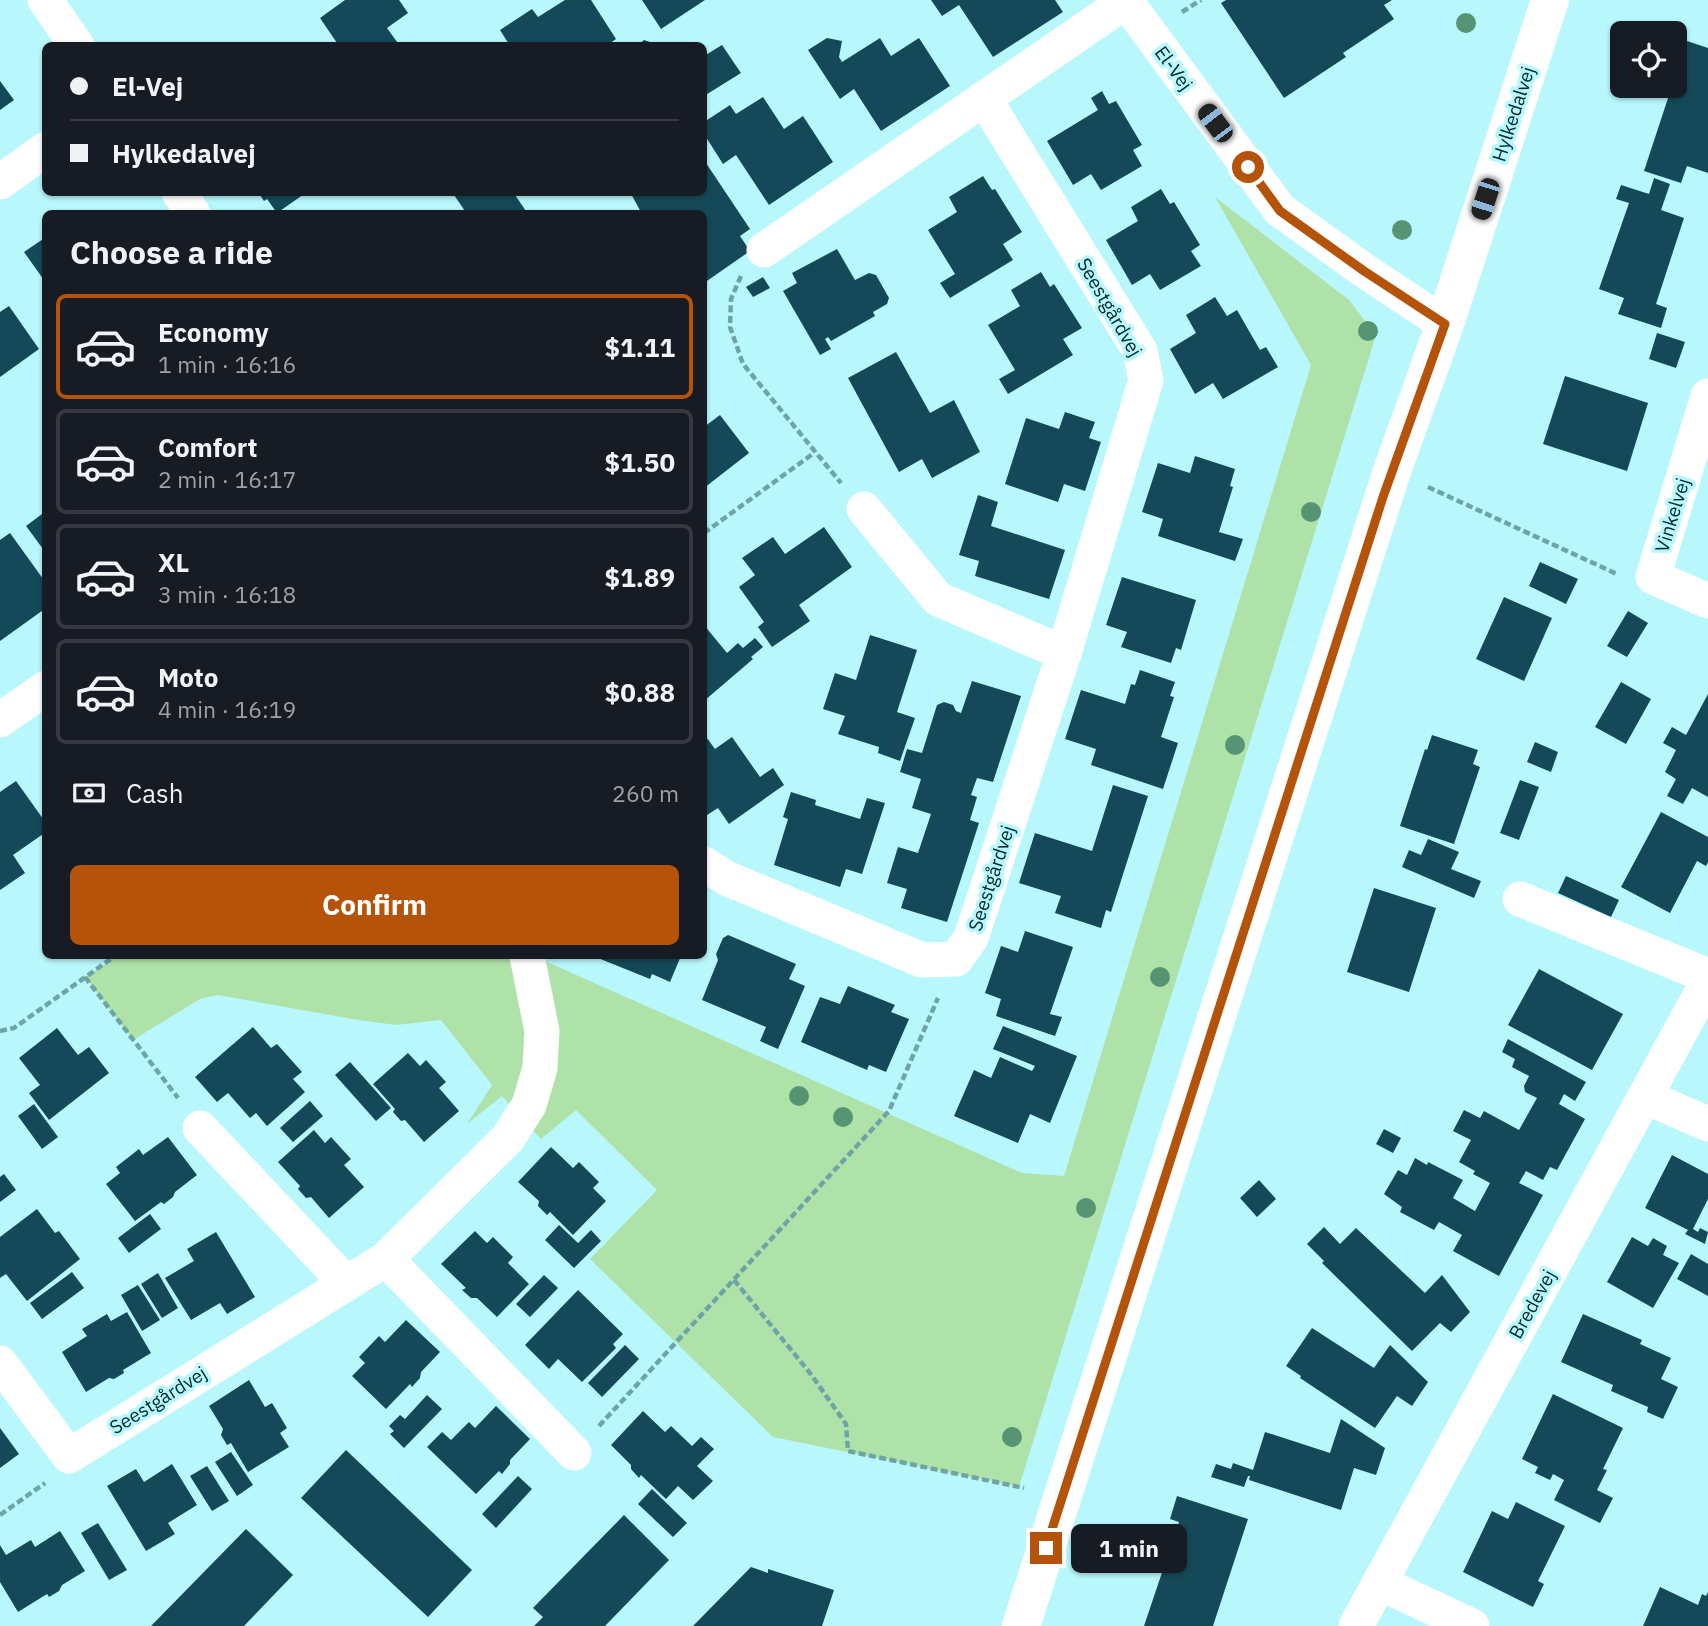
<!DOCTYPE html>
<html lang="en">
<head>
<meta charset="utf-8">
<style>
	body { margin:0; font-family:"IBM Plex Sans",sans-serif; background:#20242c; color:#f1f3f6; height:100vh; display:flex; flex-direction:column; font-size:26px; white-space:nowrap }
	* { box-sizing:border-box; margin:0 }
	p { font-size:23px; color:#9ea1a6 }
	.icon { flex:none; width:38px; height:38px; fill:none; stroke:currentColor; stroke-width:2; stroke-linecap:round; stroke-linejoin:round }
	.map { position:relative; flex:1; overflow:hidden }
	.panel { position:absolute; left:42px; top:210px; width:665px; height:749px; display:flex; flex-direction:column; background:#171b24; border-radius:10px; box-shadow:0 2px 5px #0004 }
	.panel>* { flex:none }
	.hud { position:absolute; left:42px; top:42px; width:665px; height:154px; border-radius:10px; box-shadow:0 2px 5px #0004; display:grid; align-content:center; height:154px; padding:0 28px; background:#171b24 }
	.controls { position:absolute; left:1610px; top:21px; display:grid; gap:14px }
	.controls a { display:grid; place-items:center; width:77px; height:77px; border-radius:10px; background:#171b24; box-shadow:0 2px 5px #0004; font-size:35px }
	.end { position:absolute; width:32px; height:32px; margin:-16px; border:9px solid #b45309; background:#fff; box-shadow:0 0 0 4px #fff }
	.from { border-radius:50% }
	.bubble { position:absolute; height:49px; border-radius:10px; background:#171b24; box-shadow:0 2px 5px #0004; font-size:23px; font-weight:800; line-height:49px; text-align:center }
	.car { position:absolute; width:21px; height:42px; margin:-21px -10px; border-radius:9px; box-shadow:0 0 5px 2px #0007; background:linear-gradient(#222 24%,#8ab4d8 0 40%,#222 0 76%,#8ab4d8 0 86%,#222 0) }
	.hud b { display:flex; align-items:center; gap:24px; height:66px; font-size:26px }
	.hud b+b { border-top:2px solid #363941 }
	.hud i { width:18px; height:18px; background:#f1f3f6 }
	ul { padding:0; list-style:none }
	li { display:flex; align-items:center; gap:21px; height:105px; margin:0 14px 10px; padding:0 14px; border:4px solid #363941; border-radius:10px }
	li div { flex:1 }
	li b { display:block; font-size:26px }
	li em { font-style:normal; font-weight:800 }
	li.active { border-color:#b45309 }
	li>.icon { width:63px; height:63px; stroke-width:1.5 }
	h2 { padding:0 28px; font-size:32px; line-height:84px }
	.pay { display:flex; align-items:center; gap:18px; height:77px; padding:0 28px; font-size:26px }
	.pay p { margin-inline-start:auto }
	.primary-button { display:flex; gap:14px; margin-top:auto; padding:14px 28px }
	.primary-button a { flex:1; height:80px; border-radius:10px; background:#b45309; color:#fff; font-size:28px; font-weight:800; line-height:80px; text-align:center }
	.map>svg:first-child { display:block }
	.green { fill:#afe2a9 }
	.building { fill:#154959 }
	.lines { fill:none; stroke-linecap:round; stroke-linejoin:round }
	.path { stroke:#6ea4a8; stroke-width:4.5; stroke-dasharray:7 3.5; stroke-linecap:butt }
	.street { stroke:#fff; stroke-width:35 }
	.secondary { stroke:#fff; stroke-width:38 }
	.tree { fill:#579474 }
	.route { stroke:#b45309; stroke-width:9 }
	.labels { text-anchor:middle; dominant-baseline:central; stroke-width:7; stroke-linejoin:round; paint-order:stroke }
	.street-label { font-size:19px; fill:#01292c; stroke:#b8f8fd }
</style>
</head>
<body>
<div class="map">
<svg width="1708" height="1626" viewBox="0 0 1708 1626">
	<rect width="100%" height="100%" fill="#b8f8fd"/>
	<!-- green -->
	<path class="green" d="M1215,197L1349,300L1376,335L1019,1487L773,1437L590,1259L657,1190L576,1110L541,1139L502,1096L467,1124L492,1085L441,1020L396,1025L358,1020L218,995L200,999L133,1040L85,977L117,956H542L547,962L1022,1173L1064,1176L1311,365Z"/>
	<!-- building -->
	<g class="building">
		<path d="M345,0H399L408,13L387,28L400,46H339L320,18Z"/>
		<path d="M565,0H591L616,39L606,46H510L500,30L532,9L538,17Z"/>
		<path d="M642,0H705L661,29Z"/>
		<path d="M931,0H1055L1063,12L993,57L959,5L942,16Z"/>
		<path d="M1226,0H1392L1384,5L1394,19L1343,53L1346,57L1284,98L1221,3Z"/>
		<path d="M827,38L842,41L839,57L842,62L880,38L891,56L919,38L950,86L881,131L854,89L840,99L808,50Z"/>
		<path d="M644,40L659,45V46H640L639,44Z"/>
		<path d="M1687,41L1708,48V173L1687,166L1681,183L1644,171L1672,86H1675V78Z"/>
		<path d="M722,45L741,73L704,96V56Z"/>
		<path d="M0,81L14,100L0,110Z"/>
		<path d="M1102,91L1109,104L1116,101L1142,145L1133,150L1142,166L1101,190L1091,174L1073,185L1047,141L1098,110L1091,98Z"/>
		<path d="M763,97L784,129L803,116L833,162L769,205L736,155L723,164L704,134V122L730,105L736,114Z"/>
		<path d="M704,160L750,229L740,236L750,251L704,283V214H642L630,192H704Z"/>
		<path d="M983,176L992,190L995,189L1022,232L1003,244L1013,260L950,298L940,283L955,274L928,230L957,212L949,197Z"/>
		<path d="M1654,178L1670,184L1661,210L1684,218L1656,304L1667,308L1661,328L1618,314L1624,298L1599,289L1629,203L1616,199L1621,185L1649,194Z"/>
		<path d="M1161,189L1170,204L1174,202L1200,245L1191,251L1201,266L1160,290L1150,274L1132,285L1106,240L1138,221L1131,207Z"/>
		<path d="M258,192H307L277,213L267,199L264,201Z"/>
		<path d="M452,192H513L528,214H467Z"/>
		<path d="M46,237V283L24,252Z"/>
		<path d="M837,249L855,280L869,273L876,275L889,298L887,304L873,312L875,316L831,341L828,337L825,339L831,349L820,355L783,291L797,283L792,273Z"/>
		<path d="M1041,272L1050,287L1054,284L1082,328L1063,339L1073,355L1008,394L999,379L1015,370L988,325L1020,306L1011,290Z"/>
		<path d="M763,277L770,288L753,297L746,287Z"/>
		<path d="M1215,297L1227,316L1237,310L1260,350L1266,347L1278,367L1223,399L1213,383L1195,394L1170,349L1196,333L1186,315Z"/>
		<path d="M9,306L39,349L0,377V312Z"/>
		<path d="M1657,333L1685,342L1676,368L1649,359Z"/>
		<path d="M896,352L930,413L954,400L980,452L932,478L922,459L899,472L848,378Z"/>
		<path d="M1565,376L1648,403L1627,471L1543,444Z"/>
		<path d="M1065,412L1095,422L1089,438L1101,442L1085,491L1064,484L1058,502L1005,484L1026,418L1059,429Z"/>
		<path d="M720,415L749,453L704,488V427Z"/>
		<path d="M1195,456L1235,469L1230,486L1233,487L1219,532L1243,539L1235,561L1158,536L1163,519L1142,512L1158,463L1190,473Z"/>
		<path d="M978,495L998,502L991,526L1065,550L1049,599L975,576L979,561L959,555Z"/>
		<path d="M46,511V553L26,526Z"/>
		<path d="M824,527L852,567L799,605L810,621L772,647L758,627L764,622L739,587L755,575L742,558L773,537L785,554Z"/>
		<path d="M10,533L46,583V608L0,641V540Z"/>
		<path d="M1540,562L1578,579L1566,604L1529,586Z"/>
		<path d="M1122,577L1196,600L1181,650L1176,648L1171,663L1121,647L1127,632L1106,625Z"/>
		<path d="M1504,597L1552,618L1524,681L1476,659Z"/>
		<path d="M1628,611L1648,623L1627,657L1607,646Z"/>
		<path d="M704,625L727,653L738,643L743,648L755,638L763,647L751,657L753,659L704,701Z"/>
		<path d="M870,635L917,650L897,712L915,718L900,761L878,753L879,747L838,734L845,716L823,709L835,673L856,680Z"/>
		<path d="M1140,670L1175,682L1170,696L1174,697L1161,737L1178,743L1163,789L1091,765L1096,749L1065,739L1081,690L1125,704L1131,684L1135,685Z"/>
		<path d="M972,681L1021,696L993,782L977,778L971,795L977,797L970,820L979,823L947,922L901,908L907,889L887,883L898,847L918,853L931,814L912,808L921,779L900,772L907,749L922,753L937,705L944,702L953,705L956,711L961,713Z"/>
		<path d="M1621,682L1651,699L1626,744L1595,727Z"/>
		<path d="M1708,694V797L1692,788L1683,804L1667,796L1676,779L1665,772L1676,750L1663,743L1672,727L1686,735Z"/>
		<path d="M704,734L715,749L732,737L760,777L773,768L784,785L729,824L718,808L704,817Z"/>
		<path d="M1432,735L1478,750L1473,764L1480,767L1454,844L1400,826L1425,749L1427,750Z"/>
		<path d="M1535,742L1558,752L1551,772L1527,762Z"/>
		<path d="M1520,780L1539,787L1519,840L1500,833Z"/>
		<path d="M16,781L46,823V832L13,855L25,873L0,890V792Z"/>
		<path d="M1113,785L1148,796L1111,912L1106,910L1101,928L1055,913L1061,896L1019,883L1035,833L1092,851Z"/>
		<path d="M791,792L816,800L815,805L860,819L867,798L885,803L862,874L846,869L840,887L774,865L788,819L783,817Z"/>
		<path d="M1661,812L1708,837V862L1706,866L1697,861L1670,913L1621,887Z"/>
		<path d="M1428,839L1459,852L1451,869L1481,881L1474,898L1402,867L1409,850L1421,855Z"/>
		<path d="M1566,876L1619,900L1611,917L1558,893Z"/>
		<path d="M1374,888L1436,908L1409,992L1347,972Z"/>
		<path d="M1025,931L1073,947L1050,1014L1062,1017L1055,1036L996,1016L1001,999L985,993L1001,946L1018,952Z"/>
		<path d="M728,935L796,964L789,979L805,986L778,1049L760,1041L766,1027L702,1000L718,960L716,954L723,938Z"/>
		<path d="M593,956H681L670,982L652,974L650,979Z"/>
		<path d="M1539,969L1623,1014L1592,1070L1508,1025Z"/>
		<path d="M848,986L895,1005L891,1012L909,1019L886,1072L869,1065L867,1070L801,1042L820,997L840,1004Z"/>
		<path d="M1003,1026L1077,1056L1050,1123L1030,1114L1018,1143L954,1116L974,1070L991,1078L1000,1057L1032,1071L1035,1066L993,1049Z"/>
		<path d="M253,1027L271,1048L277,1044L302,1072L293,1079L305,1092L267,1126L256,1113L250,1118L228,1093L217,1102L195,1077Z"/>
		<path d="M57,1028L78,1055L89,1047L109,1073L49,1120L29,1093L40,1085L19,1058Z"/>
		<path d="M1508,1039L1586,1082L1575,1101L1564,1094L1559,1104L1585,1119L1557,1170L1550,1167L1543,1180L1526,1171L1519,1183L1543,1195L1499,1276L1453,1251L1462,1235L1439,1222L1434,1230L1400,1212L1402,1207L1384,1194L1398,1170L1407,1175L1415,1158L1427,1165L1428,1162L1463,1180L1453,1198L1475,1211L1490,1183L1473,1174L1475,1171L1459,1162L1471,1140L1453,1131L1464,1110L1480,1118L1484,1111L1519,1130L1537,1098L1525,1092L1524,1086L1529,1076L1512,1067L1515,1059L1502,1052Z"/>
		<path d="M408,1053L420,1066L426,1060L446,1082L439,1088L459,1111L424,1142L405,1120L401,1121L393,1112L395,1109L373,1084Z"/>
		<path d="M350,1062L391,1108L376,1121L335,1075Z"/>
		<path d="M310,1101L323,1116L293,1142L280,1128Z"/>
		<path d="M34,1104L58,1137L42,1149L18,1116Z"/>
		<path d="M1384,1129L1401,1138L1393,1153L1376,1144Z"/>
		<path d="M314,1130L325,1143L331,1137L351,1159L344,1165L364,1187L329,1218L311,1197L306,1198L298,1189L300,1186L278,1162Z"/>
		<path d="M168,1137L197,1175L175,1192L173,1197L164,1204L161,1202L135,1221L106,1184L120,1173L116,1167L139,1149L143,1155Z"/>
		<path d="M551,1147L573,1168L579,1162L599,1182L593,1188L606,1201L573,1235L550,1212L547,1215L538,1206L539,1201L518,1182Z"/>
		<path d="M1672,1155L1708,1174V1199L1693,1229L1698,1232L1700,1228L1708,1232L1705,1244L1685,1234L1688,1230L1645,1208Z"/>
		<path d="M4,1174L16,1190L0,1202V1177Z"/>
		<path d="M1259,1180L1276,1199L1257,1217L1240,1198Z"/>
		<path d="M37,1209L55,1233L59,1231L80,1259L27,1301L6,1274L0,1278V1237Z"/>
		<path d="M150,1214L161,1229L129,1253L118,1238Z"/>
		<path d="M559,1225L578,1243L591,1230L601,1241L574,1268L545,1240Z"/>
		<path d="M1324,1227L1340,1244L1356,1228L1425,1293L1442,1275L1470,1312L1451,1332L1440,1323L1412,1351L1322,1263L1324,1261L1307,1244Z"/>
		<path d="M475,1231L487,1243L493,1237L513,1257L508,1263L529,1284L497,1317L477,1298H471L462,1290L466,1288L441,1264Z"/>
		<path d="M216,1232L255,1297L227,1314L220,1303L191,1320L165,1278L194,1261L187,1249Z"/>
		<path d="M1632,1237L1648,1246L1653,1238L1667,1246L1663,1255L1679,1263L1653,1308L1607,1282Z"/>
		<path d="M1691,1254L1708,1264V1296L1677,1279Z"/>
		<path d="M72,1272L84,1288L42,1319L30,1303Z"/>
		<path d="M158,1273L178,1308L162,1318L141,1284Z"/>
		<path d="M544,1275L558,1288L530,1317L516,1304Z"/>
		<path d="M138,1285L160,1320L142,1331L121,1295Z"/>
		<path d="M578,1290L623,1334L613,1344L616,1348L582,1382L558,1359L549,1369L525,1345Z"/>
		<path d="M127,1312L151,1353L123,1370L124,1373L114,1379L109,1378L86,1392L62,1352L87,1336L82,1329L107,1314L111,1321Z"/>
		<path d="M1583,1314L1642,1340L1640,1344L1671,1358L1661,1379L1678,1387L1663,1419L1647,1412L1648,1407L1611,1391L1613,1385L1561,1362Z"/>
		<path d="M406,1320L440,1352L421,1372L420,1378L412,1387L410,1384L386,1409L352,1376L365,1363L359,1357L379,1336L385,1342Z"/>
		<path d="M1312,1328L1374,1368L1390,1345L1428,1382L1412,1406L1397,1396L1375,1428L1300,1378L1301,1376L1286,1366Z"/>
		<path d="M625,1345L639,1359L602,1397L588,1383Z"/>
		<path d="M249,1380L265,1407L272,1403L287,1428L280,1433L289,1447L248,1472L231,1443L227,1445L221,1435L223,1429L209,1406Z"/>
		<path d="M1553,1394L1623,1428L1603,1469L1607,1470L1597,1490L1613,1498L1600,1523L1554,1500L1564,1480L1553,1474L1550,1480L1535,1473L1538,1467L1522,1459Z"/>
		<path d="M427,1395L442,1409L404,1448L390,1434L394,1431L389,1426L400,1415L405,1419Z"/>
		<path d="M496,1406L530,1439L510,1460V1464L502,1474L499,1471L476,1494L427,1447L442,1432L451,1440L469,1422L475,1428Z"/>
		<path d="M643,1411L665,1432L671,1426L692,1446L701,1437L714,1449L697,1466L713,1481L693,1500L678,1486L666,1499L641,1475L639,1478L631,1469V1465L611,1445Z"/>
		<path d="M1341,1419L1385,1448L1376,1475L1354,1468L1341,1510L1249,1480L1250,1476H1248L1244,1487L1211,1477L1216,1464L1231,1469L1233,1463L1253,1470L1265,1432L1330,1453Z"/>
		<path d="M0,1428L19,1454L0,1468Z"/>
		<path d="M346,1450L472,1570L428,1617L301,1498Z"/>
		<path d="M231,1452L253,1485L237,1496L215,1462Z"/>
		<path d="M172,1464L197,1505L168,1523L175,1534L146,1551L107,1486L136,1469L144,1482Z"/>
		<path d="M207,1466L229,1501L212,1511L190,1476Z"/>
		<path d="M518,1476L532,1489L496,1528L482,1514Z"/>
		<path d="M652,1489L687,1523L673,1537L638,1504Z"/>
		<path d="M1177,1496L1248,1519L1213,1626H1144L1179,1522L1170,1519Z"/>
		<path d="M1516,1502L1565,1526L1538,1581L1544,1584L1533,1607L1463,1572L1492,1511L1508,1519Z"/>
		<path d="M624,1515L669,1560L605,1626H534L543,1617L533,1608Z"/>
		<path d="M98,1523L127,1570L109,1580L81,1533Z"/>
		<path d="M246,1529L293,1575L244,1626H151Z"/>
		<path d="M60,1531L85,1571L62,1585L59,1591L49,1597L47,1594L18,1612L0,1582V1545L6,1555L31,1540L35,1547Z"/>
		<path d="M751,1567L768,1573V1569L834,1590L822,1626H693Z"/>
		<path d="M1660,1587L1698,1605L1702,1594L1706,1596L1708,1592V1626H1643Z"/>
	</g>
	<g class="lines">
		<!-- path -->
		<g class="path">
			<path d="M1182,12L1201,0"/>
			<path d="M741,276L731,299L730,327L743,364L841,483"/>
			<path d="M1428,487L1617,574"/>
			<path d="M704,533L814,453"/>
			<path d="M85,977L178,1098"/>
			<path d="M0,1031L14,1028L115,956"/>
			<path d="M734,1280L810,1373L846,1424L848,1451L1024,1488"/>
			<path d="M599,1426L889,1111L938,998"/>
			<path d="M0,1515L45,1483"/>
		</g>
		<!-- street -->
		<g class="street">
			<path d="M45,0L77,46"/>
			<path d="M1125,0L1280,210L1365,271L1445,324"/>
			<path d="M0,182L46,149"/>
			<path d="M179,192L193,214"/>
			<path d="M764,250L1126,1"/>
			<path d="M1708,396L1653,577L1708,601"/>
			<path d="M864,509L938,599L1064,653"/>
			<path d="M0,720L46,688"/>
			<path d="M704,864L726,878L922,960L956,959L971,938L1064,653L1146,380L1140,351L985,100"/>
			<path d="M1520,899L1708,976"/>
			<path d="M1646,1097L1708,1124"/>
			<path d="M200,1128L346,1283"/>
			<path d="M386,1259L574,1453"/>
			<path d="M0,1363L69,1456L386,1259L508,1138L529,1105L540,1068L542,1031L527,956"/>
			<path d="M1380,1583L1472,1626"/>
			<path d="M1356,1626L1708,981"/>
		</g>
		<!-- secondary -->
		<path class="secondary" d="M1021,1626L1392,471L1445,324L1550,0"/>
	</g>
	<!-- trees -->
	<g class="tree">
		<circle cx="1466" cy="23" r="10"/>
		<circle cx="1402" cy="230" r="10"/>
		<circle cx="1368" cy="331" r="10"/>
		<circle cx="1311" cy="512" r="10"/>
		<circle cx="1235" cy="745" r="10"/>
		<circle cx="1160" cy="977" r="10"/>
		<circle cx="799" cy="1096" r="10"/>
		<circle cx="843" cy="1117" r="10"/>
		<circle cx="1086" cy="1208" r="10"/>
		<circle cx="1012" cy="1437" r="10"/>
	</g>
	<g class="lines">
		<!-- route -->
		<path class="route" d="M1046,1548L1383,497L1445,324L1364,271L1280,211L1248,167"/>
	</g>
	<g class="labels">
		<!-- street labels -->
		<g class="street-label">
			<text transform="translate(1174 68) rotate(54)">El-Vej</text>
			<text transform="translate(1513 114) rotate(-72)">Hylkedalvej</text>
			<text transform="translate(1110 307) rotate(60)">Seestgårdvej</text>
			<text transform="translate(1672 515) rotate(-73)">Vinkelvej</text>
			<text transform="translate(991 878) rotate(-72)">Seestgårdvej</text>
			<text transform="translate(1532 1304) rotate(-61)">Bredevej</text>
			<text transform="translate(158 1400) rotate(-32)">Seestgårdvej</text>
		</g>
	</g>
</svg>
<div class="controls">
<a><svg class="icon" aria-label="locate" viewBox="0 0 24 24"><circle cx="12" cy="12" r="6"/><path d="M12 2v4M12 18v4M2 12h4M18 12h4"/></svg></a>
</div>
<i class="end from" style="left:1248px;top:167px"></i>
<i class="end" style="left:1046px;top:1548px"></i>
<div class="bubble" style="left:1071px;top:1524px;width:116px">1 min</div>
<i class="car" style="left:1215px;top:123px;rotate:323deg"></i>
<i class="car" style="left:1485px;top:199px;rotate:198deg"></i>
<div class="hud">
<b><i class="from"></i>El-Vej</b>
<b><i></i>Hylkedalvej</b>
</div>
<section class="panel">
<h2>Choose a ride</h2>
<ul>
<li class="active"><svg class="icon" aria-label="car" viewBox="0 0 24 24"><path d="M5 17H2v-5l4-1 3-4h7l3 4 3 1v5h-3M9 17h6M6 11h13"/><circle cx="7" cy="17" r="2"/><circle cx="17" cy="17" r="2"/></svg><div><b>Economy</b><p>1 min · 16:16</p></div><em>$1.11</em></li>
<li><svg class="icon" aria-label="car" viewBox="0 0 24 24"><path d="M5 17H2v-5l4-1 3-4h7l3 4 3 1v5h-3M9 17h6M6 11h13"/><circle cx="7" cy="17" r="2"/><circle cx="17" cy="17" r="2"/></svg><div><b>Comfort</b><p>2 min · 16:17</p></div><em>$1.50</em></li>
<li><svg class="icon" aria-label="car" viewBox="0 0 24 24"><path d="M5 17H2v-5l4-1 3-4h7l3 4 3 1v5h-3M9 17h6M6 11h13"/><circle cx="7" cy="17" r="2"/><circle cx="17" cy="17" r="2"/></svg><div><b>XL</b><p>3 min · 16:18</p></div><em>$1.89</em></li>
<li><svg class="icon" aria-label="car" viewBox="0 0 24 24"><path d="M5 17H2v-5l4-1 3-4h7l3 4 3 1v5h-3M9 17h6M6 11h13"/><circle cx="7" cy="17" r="2"/><circle cx="17" cy="17" r="2"/></svg><div><b>Moto</b><p>4 min · 16:19</p></div><em>$0.88</em></li>
</ul>
<div class="pay"><svg class="icon" aria-label="cash" viewBox="0 0 24 24"><path d="M3 7h18v10H3z"/><circle cx="12" cy="12" r="2"/></svg>Cash<p>260 m</p></div>
<div class="primary-button"><a>Confirm</a></div>
</section>
</div>
</body>
</html>
